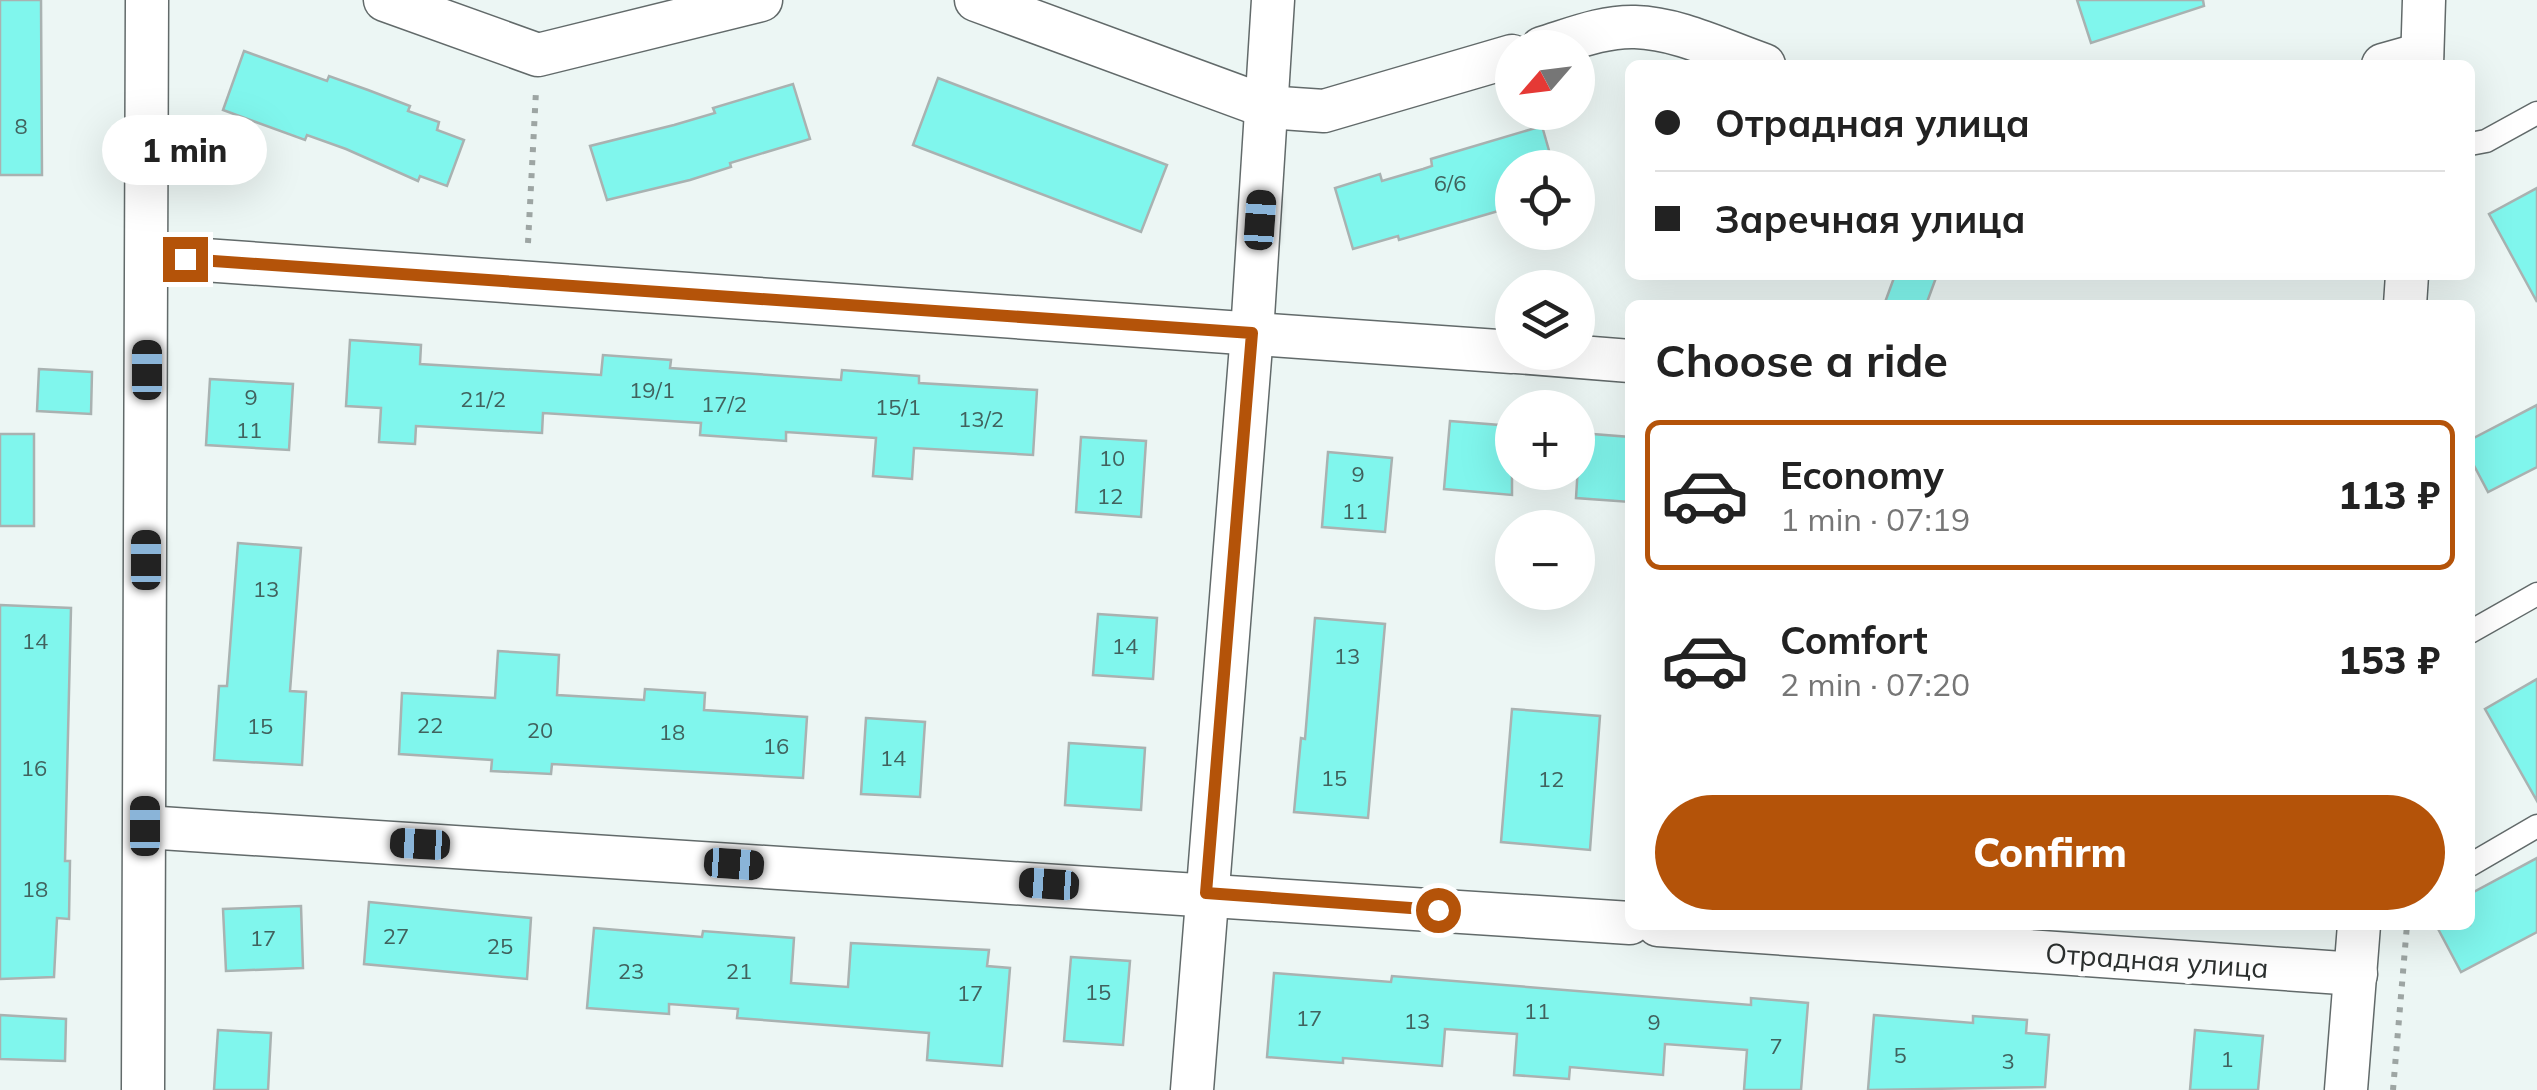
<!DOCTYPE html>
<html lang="en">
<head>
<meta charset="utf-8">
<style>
	body { margin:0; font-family:Mulish,sans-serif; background:#f6f6f6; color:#222; height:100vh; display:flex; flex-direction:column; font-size:38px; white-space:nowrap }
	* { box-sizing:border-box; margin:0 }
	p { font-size:32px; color:#767676 }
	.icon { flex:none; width:55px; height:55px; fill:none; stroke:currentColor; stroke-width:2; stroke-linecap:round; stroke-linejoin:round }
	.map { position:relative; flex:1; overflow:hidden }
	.panel { position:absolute; left:1625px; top:300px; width:850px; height:630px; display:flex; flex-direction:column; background:#fff; border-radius:15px; box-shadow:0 10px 40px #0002 }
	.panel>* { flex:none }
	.guide { position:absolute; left:1625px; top:60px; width:850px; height:220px; border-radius:15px; box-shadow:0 10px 40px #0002; display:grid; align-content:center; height:220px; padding:0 30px; background:#fff }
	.needle { width:65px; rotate:242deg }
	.tools { position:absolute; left:1495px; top:30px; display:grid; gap:20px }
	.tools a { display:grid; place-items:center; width:100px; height:100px; border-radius:50%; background:#fff; box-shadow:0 10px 40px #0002; font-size:50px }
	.end { position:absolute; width:45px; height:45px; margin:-22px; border:12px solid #b45309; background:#fff; box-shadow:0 0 0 5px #fff }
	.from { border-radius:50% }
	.bubble { position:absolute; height:70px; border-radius:35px; background:#fff; box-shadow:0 10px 40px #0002; font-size:32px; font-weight:800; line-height:70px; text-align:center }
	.car { position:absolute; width:30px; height:60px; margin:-30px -15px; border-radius:12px; box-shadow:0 0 8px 2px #0007; background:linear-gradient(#222 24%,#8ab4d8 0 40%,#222 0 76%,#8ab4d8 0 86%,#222 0) }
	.guide b { display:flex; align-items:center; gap:35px; height:95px; font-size:38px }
	.guide b+b { border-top:2px solid #e0e0e0 }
	.guide i { width:25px; height:25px; background:#222 }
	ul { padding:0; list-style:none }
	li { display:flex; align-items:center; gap:30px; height:150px; margin:0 20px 15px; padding:0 10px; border:5px solid transparent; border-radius:15px }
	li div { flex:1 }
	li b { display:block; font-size:38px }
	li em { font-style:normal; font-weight:800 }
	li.on { border-color:#b45309 }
	li>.icon { width:90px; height:90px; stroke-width:1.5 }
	h2 { padding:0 30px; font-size:45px; line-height:120px }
	.cta { display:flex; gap:20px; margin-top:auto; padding:20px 30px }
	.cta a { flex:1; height:115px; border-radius:60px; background:#b45309; color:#fff; font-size:40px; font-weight:800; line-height:115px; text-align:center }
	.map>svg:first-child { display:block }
	.building { fill:#80f6ed; stroke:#a9b2b1; stroke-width:2.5 }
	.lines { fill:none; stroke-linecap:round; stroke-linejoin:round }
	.service-casing { stroke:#626a6a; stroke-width:25 }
	.minor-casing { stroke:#626a6a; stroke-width:45 }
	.path { stroke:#9da5a3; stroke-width:6; stroke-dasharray:5 8; stroke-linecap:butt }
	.service { stroke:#fff; stroke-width:22 }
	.minor { stroke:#fff; stroke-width:42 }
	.route { stroke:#b45309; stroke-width:12 }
	.labels { text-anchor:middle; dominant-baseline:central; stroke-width:10; stroke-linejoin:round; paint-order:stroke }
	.number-label { font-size:22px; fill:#41625e }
	.street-label { font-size:28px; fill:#2c302f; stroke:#fff }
</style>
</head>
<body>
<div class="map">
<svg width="2537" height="1090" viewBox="0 0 2537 1090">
	<rect width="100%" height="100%" fill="#ecf6f4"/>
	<!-- building -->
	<g class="building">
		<path d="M0,0H41L42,175H0Z"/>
		<path d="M2077,0H2203L2204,6L2091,43Z"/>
		<path d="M244,51L327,81L329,76L368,90L410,106L408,111L439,122L437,130L464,140L447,186L420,176L418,181L346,149L307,135L305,140L223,110Z"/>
		<path d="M938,78L1167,165L1141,232L913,145Z"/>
		<path d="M793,84L810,139L730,163L731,167L690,180L607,200L590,146L674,125L715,113L713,108Z"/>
		<path d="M1542,126L1554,168H1512V207L1399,240L1398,236L1353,249L1335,188L1380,174L1382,181L1423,169L1432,166L1431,159Z"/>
		<path d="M2537,188V302L2489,214Z"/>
		<path d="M1895,275H1937L1926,305H1884Z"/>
		<path d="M350,340L421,345L420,364L601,375L603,355L671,360L670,368L841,380L842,370L919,376V383L1037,390L1033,455L914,448L912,479L873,476L876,438L786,432V441L700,435L701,423L543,413L542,433L416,426L415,444L379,442L381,408L346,406Z"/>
		<path d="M39,369L92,372L91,414L37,411Z"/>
		<path d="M210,379L293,384L289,450L206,445Z"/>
		<path d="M2537,405V467L2488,492L2470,458V440Z"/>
		<path d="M1450,421L1512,426V495L1444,489Z"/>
		<path d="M1580,433L1630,437V502L1576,498Z"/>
		<rect x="0" y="434" width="34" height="92"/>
		<path d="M1081,437L1146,441L1141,517L1076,512Z"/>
		<path d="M1328,452L1392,458L1385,532L1322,527Z"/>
		<path d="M238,543L301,548L290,691L306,692L302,765L214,760L219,686H227Z"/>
		<path d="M0,605L71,608L65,861H70L69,919L57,918L54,977L0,979Z"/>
		<path d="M1098,614L1157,618L1153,679L1093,675Z"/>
		<path d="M1315,618L1385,624L1368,818L1294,812L1301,738L1305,739Z"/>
		<path d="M498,651L559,655L557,695L644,700L645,689L705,693L704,710L807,717L803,778L552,764L551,774L491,771L492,760L399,754L402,693L495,698Z"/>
		<path d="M2537,679V801L2485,709Z"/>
		<path d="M1512,709L1600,716L1590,850L1501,842Z"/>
		<path d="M866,718L925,722L920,797L861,794Z"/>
		<path d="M1069,743L1145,748L1141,810L1065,805Z"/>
		<path d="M2537,858V932L2461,972L2436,925H2470V894Z"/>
		<path d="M369,902L531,918L527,979L364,964Z"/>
		<path d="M301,906L303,968L226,971L223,909Z"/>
		<path d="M594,928L702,937L703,931L794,938L791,983L848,987L851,943L989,950L987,966L1010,968L1002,1066L927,1060L929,1033L737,1018L738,1009L669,1004V1014L587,1008Z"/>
		<path d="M1071,957L1130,961L1123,1045L1064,1041Z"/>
		<path d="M1274,973L1391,982L1392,976L1751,1005V998L1808,1003L1801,1090H1744L1747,1050L1665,1044L1663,1075L1570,1067L1569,1079L1514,1075L1517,1034L1445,1029L1442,1066L1343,1058V1063L1267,1057Z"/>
		<path d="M0,1015L66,1019L65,1061L0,1059Z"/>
		<path d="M1874,1015L1973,1023V1016L2027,1020L2026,1033L2049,1035L2045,1087L1868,1090Z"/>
		<path d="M218,1030L271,1033L268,1090H214Z"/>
		<path d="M2195,1030L2263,1036L2258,1090H2190Z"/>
	</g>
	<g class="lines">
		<defs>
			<g id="service">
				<path d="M2470,144L2486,141L2537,113"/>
				<path d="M2470,632L2537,594"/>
				<path d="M2470,865L2537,826"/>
			</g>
			<g id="minor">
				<path d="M385,0L538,55L761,0"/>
				<path d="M976,0L1267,107L1324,111L1512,56"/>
				<path d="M1542,48C1572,39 1603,26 1635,27C1678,28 1723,51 1764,65"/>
				<path d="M2383,65L2422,54"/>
				<path d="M2422,65L2424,0"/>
				<path d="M147,256L1512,352"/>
				<path d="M2405,305L2407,275"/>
				<path d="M1517,352L1630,361"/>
				<path d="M145,827L1630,923"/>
				<path d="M1658,925L2356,974"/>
				<path d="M143,1090L147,0"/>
				<path d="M1192,1090L1252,333L1273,0"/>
				<path d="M2346,1090L2359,925"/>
			</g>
		</defs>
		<!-- service casing -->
		<use href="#service" class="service-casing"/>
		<!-- minor casing -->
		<use href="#minor" class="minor-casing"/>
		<!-- path -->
		<g class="path">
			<path d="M528,243L536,91"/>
			<path d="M2393,1090L2407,925"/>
		</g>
		<!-- service -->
		<use href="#service" class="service"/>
		<!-- minor -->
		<use href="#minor" class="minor"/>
	</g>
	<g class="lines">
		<!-- route -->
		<path class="route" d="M185,259L1252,333L1206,893L1438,910"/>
	</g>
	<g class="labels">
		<!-- number labels -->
		<g class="number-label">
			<text x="21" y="126">8</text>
			<text x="1450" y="183">6/6</text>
			<text x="652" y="390">19/1</text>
			<text x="251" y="397">9</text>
			<text x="483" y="399">21/2</text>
			<text x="724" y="404">17/2</text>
			<text x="898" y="407">15/1</text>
			<text x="981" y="419">13/2</text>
			<text x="249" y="430">11</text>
			<text x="1112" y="458">10</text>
			<text x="1358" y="474">9</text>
			<text x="1110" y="496">12</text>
			<text x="1355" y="511">11</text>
			<text x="266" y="589">13</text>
			<text x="35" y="641">14</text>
			<text x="1125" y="646">14</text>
			<text x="1347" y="656">13</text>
			<text x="430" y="725">22</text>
			<text x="260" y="726">15</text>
			<text x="540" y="730">20</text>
			<text x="672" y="732">18</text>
			<text x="776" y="746">16</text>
			<text x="893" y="758">14</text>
			<text x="34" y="768">16</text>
			<text x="1334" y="778">15</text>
			<text x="1551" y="779">12</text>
			<text x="35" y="889">18</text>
			<text x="396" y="936">27</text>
			<text x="263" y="938">17</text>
			<text x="500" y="946">25</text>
			<text x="631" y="971">23</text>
			<text x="739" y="971">21</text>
			<text x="1098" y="992">15</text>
			<text x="970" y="993">17</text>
			<text x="1537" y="1011">11</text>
			<text x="1309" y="1018">17</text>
			<text x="1417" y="1021">13</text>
			<text x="1654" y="1022">9</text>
			<text x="1776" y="1046">7</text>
			<text x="1900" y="1055">5</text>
			<text x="2227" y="1059">1</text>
			<text x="2008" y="1061">3</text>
		</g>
		<!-- street labels -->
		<g class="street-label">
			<text transform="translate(2157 960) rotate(4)">Отрадная улица</text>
		</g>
	</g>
</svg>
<div class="tools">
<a><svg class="needle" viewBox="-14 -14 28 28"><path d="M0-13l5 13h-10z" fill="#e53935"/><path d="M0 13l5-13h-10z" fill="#767676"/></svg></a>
<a><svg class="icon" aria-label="locate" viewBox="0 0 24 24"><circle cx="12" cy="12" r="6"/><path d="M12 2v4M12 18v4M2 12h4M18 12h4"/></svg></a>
<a><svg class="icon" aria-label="layers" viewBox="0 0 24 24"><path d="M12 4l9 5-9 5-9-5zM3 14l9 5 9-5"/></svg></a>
<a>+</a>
<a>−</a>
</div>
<i class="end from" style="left:1438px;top:910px"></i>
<i class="end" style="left:185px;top:259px"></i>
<div class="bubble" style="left:102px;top:115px;width:165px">1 min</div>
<i class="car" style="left:1260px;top:220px;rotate:4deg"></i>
<i class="car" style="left:147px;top:370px;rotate:0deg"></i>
<i class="car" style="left:146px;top:560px;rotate:0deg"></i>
<i class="car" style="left:145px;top:826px;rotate:0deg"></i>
<i class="car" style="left:420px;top:844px;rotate:273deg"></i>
<i class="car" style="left:734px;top:864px;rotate:94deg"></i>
<i class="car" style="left:1049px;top:884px;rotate:274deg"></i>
<div class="guide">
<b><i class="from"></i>Отрадная улица</b>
<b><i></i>Заречная улица</b>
</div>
<section class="panel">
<h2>Choose a ride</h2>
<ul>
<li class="on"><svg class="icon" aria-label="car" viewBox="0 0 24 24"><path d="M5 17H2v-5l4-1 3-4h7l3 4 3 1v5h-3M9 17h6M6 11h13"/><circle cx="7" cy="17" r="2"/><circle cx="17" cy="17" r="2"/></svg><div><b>Economy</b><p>1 min · 07:19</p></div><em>113 ₽</em></li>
<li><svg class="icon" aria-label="car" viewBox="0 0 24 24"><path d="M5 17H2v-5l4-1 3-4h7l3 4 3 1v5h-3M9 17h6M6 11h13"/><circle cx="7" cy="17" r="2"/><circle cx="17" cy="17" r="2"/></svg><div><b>Comfort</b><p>2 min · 07:20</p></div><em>153 ₽</em></li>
</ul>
<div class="cta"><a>Confirm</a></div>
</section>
</div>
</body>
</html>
